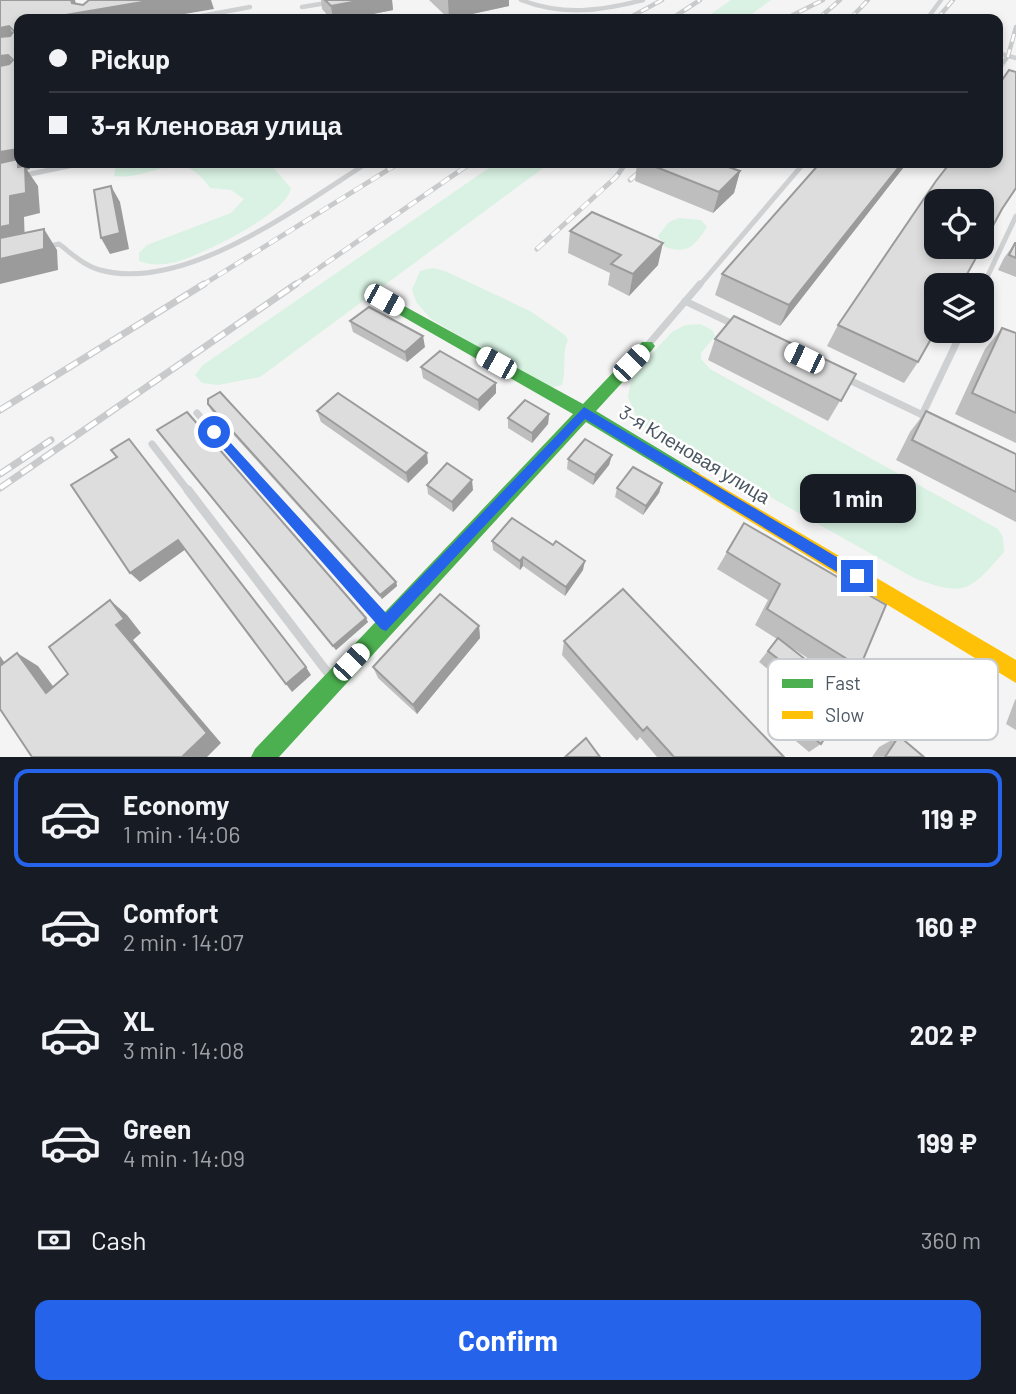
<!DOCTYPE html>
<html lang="en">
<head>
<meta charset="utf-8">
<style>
	body { margin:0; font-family:Barlow,sans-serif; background:#20242c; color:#f1f3f6; height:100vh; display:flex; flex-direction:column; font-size:26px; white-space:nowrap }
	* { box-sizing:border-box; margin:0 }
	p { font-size:23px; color:#9ea1a6 }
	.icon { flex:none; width:38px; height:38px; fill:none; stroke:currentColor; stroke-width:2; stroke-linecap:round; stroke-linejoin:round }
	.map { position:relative; height:757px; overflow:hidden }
	.drawer { display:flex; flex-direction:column; background:#171b24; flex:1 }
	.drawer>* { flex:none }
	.top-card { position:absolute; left:14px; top:14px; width:989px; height:154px; border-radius:14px; box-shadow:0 4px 10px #0003; display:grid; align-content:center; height:154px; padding:0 35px; background:#171b24 }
	.buttons { position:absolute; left:924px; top:189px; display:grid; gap:14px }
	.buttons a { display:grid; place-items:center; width:70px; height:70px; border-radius:14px; background:#171b24; box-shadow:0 4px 10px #0003; font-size:35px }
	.end { position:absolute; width:32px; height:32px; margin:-16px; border:9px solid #2563eb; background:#fff; box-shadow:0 0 0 4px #fff }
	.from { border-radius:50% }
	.bubble { position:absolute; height:49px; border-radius:14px; background:#171b24; box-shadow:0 4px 10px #0003; font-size:23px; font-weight:700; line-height:49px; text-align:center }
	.car { position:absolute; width:21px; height:42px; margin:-21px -10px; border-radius:9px; box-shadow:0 0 5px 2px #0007; background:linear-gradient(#fff 24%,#345 0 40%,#fff 0 76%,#345 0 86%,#fff 0) }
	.top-card b { display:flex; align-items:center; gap:24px; height:66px; font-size:26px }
	.top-card b+b { border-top:2px solid #363941 }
	.top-card i { width:18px; height:18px; background:#f1f3f6 }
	ul { padding:12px 0 0; list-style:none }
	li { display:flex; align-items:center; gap:21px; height:98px; margin:0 14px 10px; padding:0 21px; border:4px solid transparent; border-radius:14px }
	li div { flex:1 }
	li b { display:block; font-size:26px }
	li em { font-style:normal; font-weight:700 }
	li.on { border-color:#2563eb }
	li>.icon { width:63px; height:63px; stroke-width:1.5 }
	.pay { display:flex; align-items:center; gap:18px; height:77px; padding:0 35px; font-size:26px }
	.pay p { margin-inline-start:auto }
	.cta { display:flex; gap:14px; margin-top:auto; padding:14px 35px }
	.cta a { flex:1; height:80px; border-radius:14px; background:#2563eb; color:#fff; font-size:28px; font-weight:700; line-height:80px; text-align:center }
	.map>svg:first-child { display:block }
	.green { fill:#d9f2e3 }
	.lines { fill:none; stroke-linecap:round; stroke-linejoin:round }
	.lane-far3 { stroke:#ced0d2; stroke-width:4.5 }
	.lane-far2 { stroke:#ced0d2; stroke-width:5 }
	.lane-far1 { stroke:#ced0d2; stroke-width:7 }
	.lane { stroke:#ced0d2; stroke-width:9 }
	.fast { fill:#4caf50; fill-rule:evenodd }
	.slow { fill:#ffc107; fill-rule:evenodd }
	.rail-far2-casing { stroke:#c9cacc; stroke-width:4.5 }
	.rail-far1-casing { stroke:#c9cacc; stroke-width:5 }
	.rail-casing { stroke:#c9cacc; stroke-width:7 }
	.rail-far2 { stroke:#fff; stroke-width:2.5; stroke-dasharray:8; stroke-linecap:butt }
	.rail-far1 { stroke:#fff; stroke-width:3.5; stroke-dasharray:10; stroke-linecap:butt }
	.rail { stroke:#fff; stroke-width:4.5; stroke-dasharray:13; stroke-linecap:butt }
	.wall { fill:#bebebf }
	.shaded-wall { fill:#9b9b9b }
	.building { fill:#ddddde; stroke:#9b9b9b; stroke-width:2 }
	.route { fill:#2563eb }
	.labels { text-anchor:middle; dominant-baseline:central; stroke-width:5; stroke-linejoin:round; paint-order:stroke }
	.street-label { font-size:19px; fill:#4a5661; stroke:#fff }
	.key { fill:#fff; stroke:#c9ccd0; stroke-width:2 }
	.key-label { font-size:19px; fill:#4a5661 }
</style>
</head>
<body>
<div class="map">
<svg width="1016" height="757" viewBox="0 0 1016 757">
	<rect width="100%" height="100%" fill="#f4f4f4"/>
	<!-- green -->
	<g class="green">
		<path d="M731,0H771L745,19H704Z"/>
		<path d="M121,163H269L291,188C287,214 201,255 176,262C163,265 151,266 139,261V253L147,245L231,213L244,199L231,190L210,188C179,143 156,181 114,176L115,169Z"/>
		<path d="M496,163H550L260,377L218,385L202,383L195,375L203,365Z"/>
		<path d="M679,218L701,220L707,227C695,245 688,255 665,247L658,236L669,222Z"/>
		<path d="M433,268L445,271L530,311L565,335L568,340C561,356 567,368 562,385L549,388L431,319L417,303L412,290L420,271Z"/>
		<path d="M700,324L712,330L715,336L701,353V359L710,369L998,529L1003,537L1004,552C969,592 965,597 914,578L639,423L628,397L632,375L672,332L685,325Z"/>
	</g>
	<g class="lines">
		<!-- lane-far3 -->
		<g class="lane-far3">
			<path d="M521,0C562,16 601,11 643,0"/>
			<path d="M302,7L345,0"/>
			<path d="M185,19L250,7"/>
			<path d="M927,19L941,0"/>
			<path d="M998,53L1016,58"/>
		</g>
		<!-- lane-far2 -->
		<g class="lane-far2">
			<path d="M21,176L83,163"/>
			<path d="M45,247L59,244C71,253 84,266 100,270C185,293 298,207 367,163"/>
			<path d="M699,286L804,163"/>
			<path d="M983,286L1016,216"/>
		</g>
		<!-- lane-far1 -->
		<g class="lane-far1">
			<path d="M982,288L984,284"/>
			<path d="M685,301L735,325"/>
			<path d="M647,346L700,284"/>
			<path d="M843,377L931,419"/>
			<path d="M197,413L268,492"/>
			<path d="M922,415L962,331"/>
			<path d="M152,444L189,492"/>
		</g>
		<!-- lane -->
		<g class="lane">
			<path d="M188,490L331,677"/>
			<path d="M266,490L384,621"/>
		</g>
		<!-- fast -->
		<path class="fast" d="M384,295L583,404L642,342H652L655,346L652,350L596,411L699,473L702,478L699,483L693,486L687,483L586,422L279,757H251L255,749L573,414L379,303L377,300Z"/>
		<!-- slow -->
		<path class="slow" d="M693,470L1016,660V683L687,483L684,478L687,473Z"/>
		<defs>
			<g id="rail-far2">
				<path d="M627,19L662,0"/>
				<path d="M671,19L700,0"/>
				<path d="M785,19L823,0"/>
				<path d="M818,19L840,0"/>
				<path d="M850,19L868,0"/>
				<path d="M937,19L953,0"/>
				<path d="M998,70L1008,56L1016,27"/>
			</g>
			<g id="rail-far1">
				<path d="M630,180L650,163"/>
				<path d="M537,249L616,177L626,163"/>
				<path d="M201,286L399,163"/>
				<path d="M293,286L471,163"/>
			</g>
			<g id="rail">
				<path d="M0,410L204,284"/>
				<path d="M0,474L51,440"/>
				<path d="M0,488L296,284"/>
			</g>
		</defs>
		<!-- rail-far2 casing -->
		<use href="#rail-far2" class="rail-far2-casing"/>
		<!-- rail-far1 casing -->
		<use href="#rail-far1" class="rail-far1-casing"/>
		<!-- rail casing -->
		<use href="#rail" class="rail-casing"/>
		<!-- rail-far2 -->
		<use href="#rail-far2" class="rail-far2"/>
		<!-- rail-far1 -->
		<use href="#rail-far1" class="rail-far1"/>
		<!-- rail -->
		<use href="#rail" class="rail"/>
	</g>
	<!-- wall -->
	<g class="wall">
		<path d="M321,0H392L393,10L348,19H331L322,9Z"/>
		<path d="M429,0H509V6L449,19Z"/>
		<path d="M637,163H717L740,171L734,193L713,213L635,181Z"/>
		<path d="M907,163L780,326L715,295L722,274Z"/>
		<path d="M1002,209L918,362L904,383L827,346L838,325Z"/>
		<path d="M570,231L658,265L629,296L608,285L610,273L568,253Z"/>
		<path d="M1015,243H1016V277L998,270L1004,258Z"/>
		<path d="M350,321L425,347L407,362L353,332Z"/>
		<path d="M1002,328L1016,333V443L955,414L985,349Z"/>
		<path d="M715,339L856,374L828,421L708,360Z"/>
		<path d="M421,367L496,383V393L479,411L423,378Z"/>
		<path d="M208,404L396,582L397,586L382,599L211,410Z"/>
		<path d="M317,411L428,463L408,483L321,422Z"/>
		<path d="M926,411L1016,454V522L896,460L910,432Z"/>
		<path d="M549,414L548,424L532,443L508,428V418Z"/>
		<path d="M157,430L368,622L336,650Z"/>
		<path d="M612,455L609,465L593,485L567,469L568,459Z"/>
		<path d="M662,483L659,493L643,515L615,497L617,488Z"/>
		<path d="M427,485L473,490L453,512L428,494Z"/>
		<path d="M744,523L860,667L843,681L786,644L851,695L821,744L809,752L767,717L788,685L759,662L777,639L755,625L768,600L717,569Z"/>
		<path d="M492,541L583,570L565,596L523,566L520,570L493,550Z"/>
		<path d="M479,626L480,638L417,714L378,678L373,667Z"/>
		<path d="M564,641L784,757H657L640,737L637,741L562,655Z"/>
		<path d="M1016,699V730L1006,724L1015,700Z"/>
		<path d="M899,736L924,757H872L879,747Z"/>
	</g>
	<!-- shaded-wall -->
	<g class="shaded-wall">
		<path d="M71,0H75L78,13L154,0H211L214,9L155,19H42Z"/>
		<path d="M363,0H392L393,10L348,19H333L331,6Z"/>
		<path d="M448,0H509V6L449,19Z"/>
		<path d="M9,26L19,45L0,48V28Z"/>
		<path d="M8,55L19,74L0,77V56Z"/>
		<path d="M19,108V163H30V169L27,170L38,186L40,213L24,217L25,246L0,252V227L10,196L0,176V152L16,109Z"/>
		<path d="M902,163H907L780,326L789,305Z"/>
		<path d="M740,171L734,193L713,213L719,192Z"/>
		<path d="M111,186L120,202L129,249L110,254L101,238Z"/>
		<path d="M44,229L57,250L58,270L0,284V259Z"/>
		<path d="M663,243L658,265L629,296L633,274Z"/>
		<path d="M423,336L425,347L407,362L405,352Z"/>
		<path d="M496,383V393L479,411L478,400Z"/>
		<path d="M549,414L548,424L532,443V433Z"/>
		<path d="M427,453L428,463L408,483L406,473Z"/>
		<path d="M612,455L609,465L593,485L595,475Z"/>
		<path d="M472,480L473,490L453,512L452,502Z"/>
		<path d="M662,483L659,493L643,515L646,506Z"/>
		<path d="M178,540L186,549L140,582L130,573Z"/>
		<path d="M523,557V566L520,570V561Z"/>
		<path d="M585,561L583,570L565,596L566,587Z"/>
		<path d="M396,582L397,586L382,599L380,595Z"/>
		<path d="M110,600L127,615L141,633L133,640L221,743L207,757H182L116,625Z"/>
		<path d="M366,618L368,622L336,650L333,646Z"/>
		<path d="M479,626L480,638L417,714L413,705Z"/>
		<path d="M17,653L38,666L67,705L46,693Z"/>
		<path d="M0,656L18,682L0,672Z"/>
		<path d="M306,667L311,675L292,692L286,684Z"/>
	</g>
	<!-- building -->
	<g class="building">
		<path d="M0,0H71L72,3L83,5L89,0H154L42,19H19V108L16,109L18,149L0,152V66L9,64L13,60L8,55L0,56V37L10,36L14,31L9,26L0,28Z"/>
		<path d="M325,0H363L331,6Z"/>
		<path d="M1009,70L1016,72V188L1002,209L982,246V201H936V247H982L961,285H936V330L918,362L838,325L936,181L950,163H998V86Z"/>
		<path d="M18,159V167L25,166L26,193L10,196V225L0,227V163Z"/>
		<path d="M646,163H717L740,171L719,192Z"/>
		<path d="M820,163H902L789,305L722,274Z"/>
		<path d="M111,186L120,233L101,238L94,190Z"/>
		<path d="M592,212L663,243L633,274L611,264L621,255L570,231Z"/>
		<path d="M44,229V249L0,259V238Z"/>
		<path d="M1015,243H1016V258L1009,255Z"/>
		<path d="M369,307L423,336L405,352L350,321Z"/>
		<path d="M734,316L856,374L841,401L715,339Z"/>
		<path d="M1002,328L1016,333V413L972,393Z"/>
		<path d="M440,351L496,383L478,400L421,367Z"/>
		<path d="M220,392L396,582L380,595L208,404V399Z"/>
		<path d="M338,393L427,453L406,473L317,411Z"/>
		<path d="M525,400L549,414L532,433L508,418Z"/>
		<path d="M926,411L1016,454V492L912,440Z"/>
		<path d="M187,412L366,618L333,646L157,430Z"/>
		<path d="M129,439L306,667L286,684L178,540L130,573L71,485L117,457L111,450Z"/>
		<path d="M585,439L612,455L595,475L568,459Z"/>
		<path d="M447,463L472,480L452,502L427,485Z"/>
		<path d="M633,467L662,483L646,506L617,488Z"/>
		<path d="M512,518L553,545L556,541L585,561L566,587L523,557L520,561L492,541Z"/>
		<path d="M744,523L886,605L860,667L767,609L780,584L727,552Z"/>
		<path d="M623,589L784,757H674L647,727L643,731L564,641Z"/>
		<path d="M440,594L479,626L413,705L373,667Z"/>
		<path d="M110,600L124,619L116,625L207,733L182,757H32L0,709V666L17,653L46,693L68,674L49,647Z"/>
		<path d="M778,638L851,695L821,744L777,708L799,675L768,651Z"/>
		<path d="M899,736L924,757H885Z"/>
		<path d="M586,738L600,757H565Z"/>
	</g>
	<!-- route -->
	<path class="route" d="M584,407L862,572V581H852L585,419L386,631L381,629L208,432L210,429H218L386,613Z"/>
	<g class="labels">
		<!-- street labels -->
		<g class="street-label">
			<text transform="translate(695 454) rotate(31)">3-я Кленовая улица</text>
		</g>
	</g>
	<!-- legend -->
	<rect x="768" y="659" width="230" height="81" rx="10" class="key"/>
	<rect x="782" y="679" width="31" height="9" fill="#4caf50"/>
	<rect x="782" y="711" width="31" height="8" fill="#ffc107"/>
	<g class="key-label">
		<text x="825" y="690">Fast</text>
		<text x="825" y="722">Slow</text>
	</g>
</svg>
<div class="buttons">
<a><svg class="icon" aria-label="locate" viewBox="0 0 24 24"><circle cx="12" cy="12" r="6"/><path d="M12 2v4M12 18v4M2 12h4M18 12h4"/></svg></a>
<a><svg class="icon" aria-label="layers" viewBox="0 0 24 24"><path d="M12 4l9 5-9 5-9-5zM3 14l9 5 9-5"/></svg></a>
</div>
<i class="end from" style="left:214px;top:432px"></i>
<i class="end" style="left:857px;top:576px"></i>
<div class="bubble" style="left:800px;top:474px;width:116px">1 min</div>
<i class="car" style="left:384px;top:300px;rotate:119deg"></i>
<i class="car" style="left:804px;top:358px;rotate:296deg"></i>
<i class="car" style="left:496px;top:363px;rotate:299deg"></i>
<i class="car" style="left:631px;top:363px;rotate:44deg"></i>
<i class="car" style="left:351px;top:662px;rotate:43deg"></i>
<div class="top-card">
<b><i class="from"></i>Pickup</b>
<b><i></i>3-я Кленовая улица</b>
</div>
</div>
<section class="drawer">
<ul>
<li class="on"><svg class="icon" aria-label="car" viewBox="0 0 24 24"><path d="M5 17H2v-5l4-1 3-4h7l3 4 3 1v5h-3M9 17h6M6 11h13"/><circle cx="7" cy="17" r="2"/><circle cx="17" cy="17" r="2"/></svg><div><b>Economy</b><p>1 min · 14:06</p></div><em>119 ₽</em></li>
<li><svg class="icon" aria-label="car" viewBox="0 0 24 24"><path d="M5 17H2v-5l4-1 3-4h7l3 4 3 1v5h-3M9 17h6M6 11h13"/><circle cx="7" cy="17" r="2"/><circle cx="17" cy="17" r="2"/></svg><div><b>Comfort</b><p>2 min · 14:07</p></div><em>160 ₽</em></li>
<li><svg class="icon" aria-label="car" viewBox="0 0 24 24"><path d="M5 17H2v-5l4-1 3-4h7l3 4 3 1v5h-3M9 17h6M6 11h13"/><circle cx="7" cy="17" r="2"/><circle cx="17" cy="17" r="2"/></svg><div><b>XL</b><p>3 min · 14:08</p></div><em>202 ₽</em></li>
<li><svg class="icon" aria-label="car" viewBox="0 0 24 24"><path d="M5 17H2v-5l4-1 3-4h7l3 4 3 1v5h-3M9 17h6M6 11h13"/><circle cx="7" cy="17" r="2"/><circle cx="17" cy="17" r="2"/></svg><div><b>Green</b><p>4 min · 14:09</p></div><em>199 ₽</em></li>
</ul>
<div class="pay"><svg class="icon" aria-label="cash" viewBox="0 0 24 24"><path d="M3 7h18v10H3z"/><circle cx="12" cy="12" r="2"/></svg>Cash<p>360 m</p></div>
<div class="cta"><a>Confirm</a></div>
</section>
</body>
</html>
